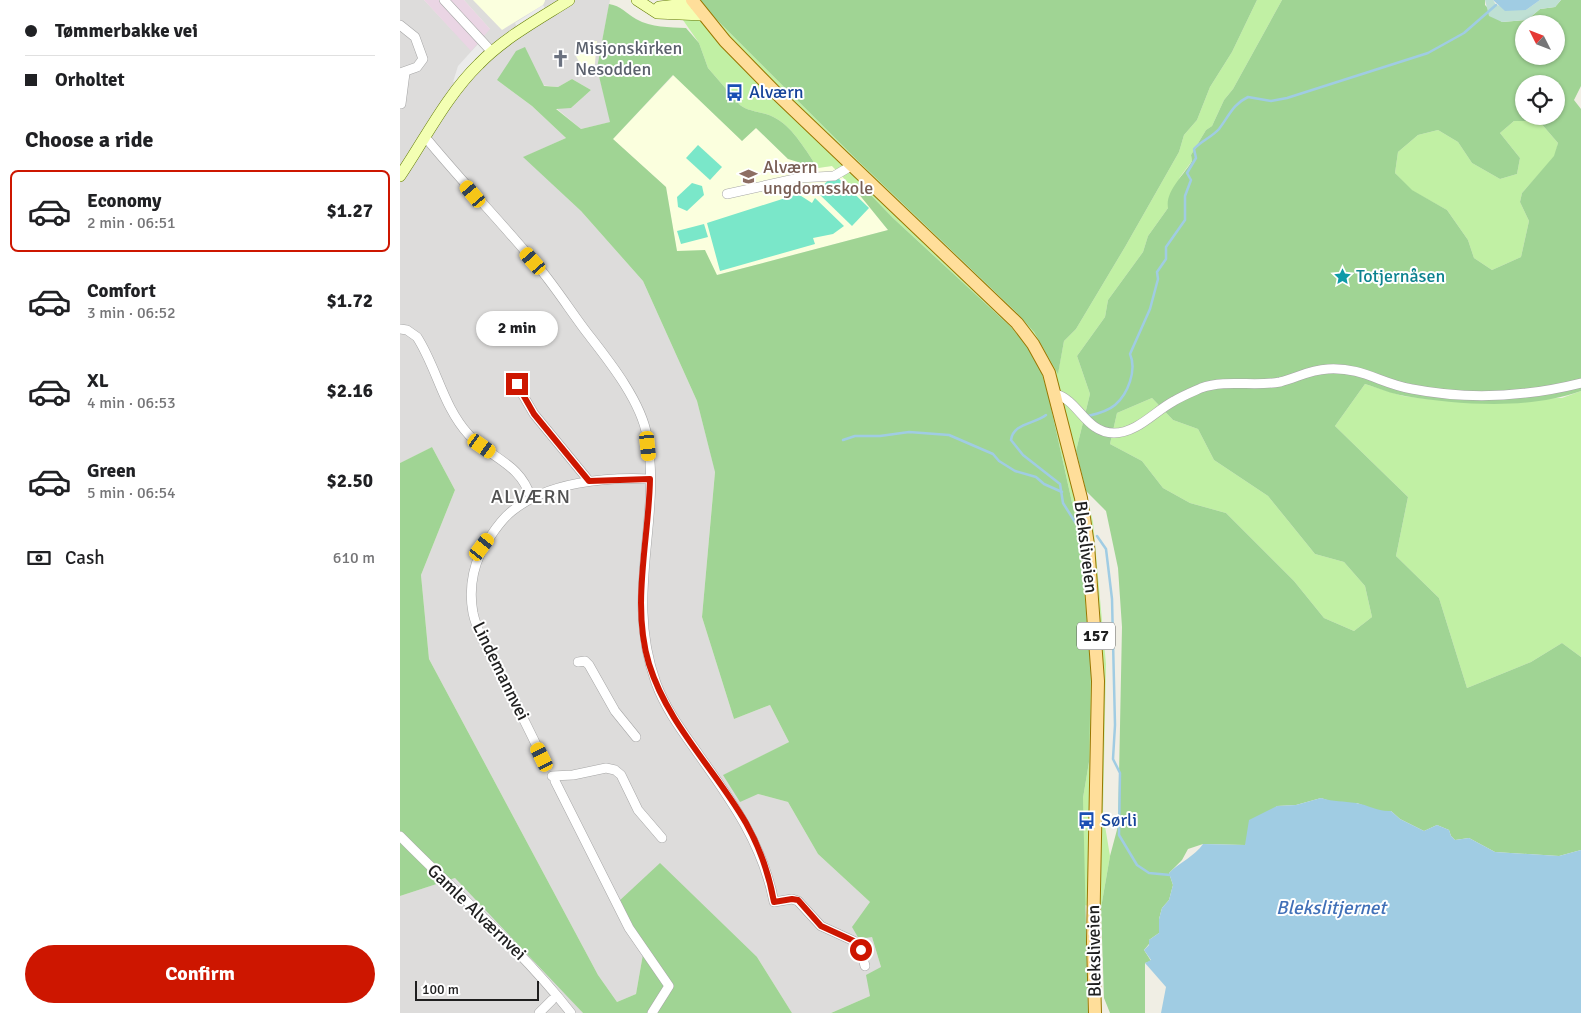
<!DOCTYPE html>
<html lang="en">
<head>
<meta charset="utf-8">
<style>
	body { margin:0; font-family:Signika,sans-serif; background:#f6f6f6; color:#202124; height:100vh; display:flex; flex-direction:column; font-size:19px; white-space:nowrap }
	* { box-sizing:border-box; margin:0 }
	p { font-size:16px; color:#757577 }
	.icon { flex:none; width:28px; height:28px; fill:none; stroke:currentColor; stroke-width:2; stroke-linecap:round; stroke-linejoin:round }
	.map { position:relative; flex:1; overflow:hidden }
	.side { display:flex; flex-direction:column; background:#fff; width:400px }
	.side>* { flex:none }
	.guide { display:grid; align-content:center; height:110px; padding:0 25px; background:#fff }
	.needle { width:32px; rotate:312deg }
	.fabs { position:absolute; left:1115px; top:15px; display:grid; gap:10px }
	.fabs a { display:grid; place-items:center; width:50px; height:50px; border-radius:50%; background:#fff; box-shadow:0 1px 4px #0004; font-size:25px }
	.scale { position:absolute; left:15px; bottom:12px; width:124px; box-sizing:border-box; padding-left:5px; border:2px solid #1f1f1f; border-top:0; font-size:14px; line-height:18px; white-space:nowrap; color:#1f1f1f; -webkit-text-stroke:4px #fff; paint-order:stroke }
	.end { position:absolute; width:22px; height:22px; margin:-11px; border:6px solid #cd1600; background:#fff; box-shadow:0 0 0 2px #fff }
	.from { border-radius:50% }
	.bubble { position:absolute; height:35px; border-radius:18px; background:#fff; box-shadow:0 1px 4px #0004; font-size:16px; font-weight:800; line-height:35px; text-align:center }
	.car { position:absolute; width:15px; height:30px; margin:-15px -8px; border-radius:6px; box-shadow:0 0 4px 1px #0007; background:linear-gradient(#f5c518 24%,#345 0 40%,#f5c518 0 76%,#345 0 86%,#f5c518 0) }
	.guide b { display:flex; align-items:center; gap:18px; height:48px; font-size:19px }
	.guide b+b { border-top:1px solid #e0e0e0 }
	.guide i { width:12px; height:12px; background:#202124 }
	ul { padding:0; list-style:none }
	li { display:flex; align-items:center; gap:15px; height:82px; margin:0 10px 8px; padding:0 15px; border:2px solid transparent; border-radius:8px }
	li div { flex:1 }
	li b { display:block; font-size:19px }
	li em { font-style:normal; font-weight:800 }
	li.active { border-color:#cd1600 }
	li>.icon { width:45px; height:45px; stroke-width:1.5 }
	h2 { padding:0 25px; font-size:22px; line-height:60px }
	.pay { display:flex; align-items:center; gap:12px; height:55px; padding:0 25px; font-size:19px }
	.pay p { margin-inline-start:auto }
	.cta { display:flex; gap:10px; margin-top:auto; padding:10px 25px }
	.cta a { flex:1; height:58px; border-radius:30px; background:#cd1600; color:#fff; font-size:20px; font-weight:800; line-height:58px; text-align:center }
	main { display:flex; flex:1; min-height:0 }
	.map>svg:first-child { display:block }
	.residential { fill:#dddcdb }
	.industrial { fill:#ead5e4 }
	.education { fill:#fbffde }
	.grass { fill:#c1f0a4 }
	.forest { fill:#a0d494; fill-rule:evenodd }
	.wetland { fill:#bfe0d4 }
	.pitch { fill:#7ae7c9 }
	.parking { fill:#ebebeb }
	.water { fill:#a0cce3 }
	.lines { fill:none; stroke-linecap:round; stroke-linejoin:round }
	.stream { stroke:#a0cce3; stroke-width:2.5 }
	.minor-casing { stroke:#a6a6a6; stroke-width:10 }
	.secondary-casing { stroke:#617b00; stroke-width:12 }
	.primary-casing { stroke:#970; stroke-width:14 }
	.minor { stroke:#fff; stroke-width:9 }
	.secondary { stroke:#f3ffb3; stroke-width:11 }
	.primary { stroke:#ffde9a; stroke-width:12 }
	.route { stroke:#cd1600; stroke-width:6 }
	.labels { text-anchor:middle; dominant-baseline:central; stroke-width:4; stroke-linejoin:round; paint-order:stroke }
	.shield { fill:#fff; stroke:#626262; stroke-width:1 }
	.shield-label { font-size:16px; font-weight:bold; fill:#1f1f1f }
	.worship-label { font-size:18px; fill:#5b616d; stroke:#fff; text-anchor:start }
	.transit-label { font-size:18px; fill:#164399; stroke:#fff; text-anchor:start }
	.education-label { font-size:18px; fill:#785e54; stroke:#fff; text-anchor:start }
	.culture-label { font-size:18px; fill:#0d838f; stroke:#fff; text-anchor:start }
	.street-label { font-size:18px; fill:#1f1f1f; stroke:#fff }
	.water-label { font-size:19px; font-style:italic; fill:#4170b8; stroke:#fff }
	.quarter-label { font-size:20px; letter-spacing:1px; fill:#525252; stroke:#fff }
</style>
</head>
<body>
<main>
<section class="side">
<div class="guide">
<b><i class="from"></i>Tømmerbakke vei</b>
<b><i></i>Orholtet</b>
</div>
<h2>Choose a ride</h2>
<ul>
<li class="active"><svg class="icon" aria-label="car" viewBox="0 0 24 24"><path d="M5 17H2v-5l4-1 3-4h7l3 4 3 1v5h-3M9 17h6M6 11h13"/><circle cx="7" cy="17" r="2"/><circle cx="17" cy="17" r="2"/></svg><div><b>Economy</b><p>2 min · 06:51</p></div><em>$1.27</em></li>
<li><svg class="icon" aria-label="car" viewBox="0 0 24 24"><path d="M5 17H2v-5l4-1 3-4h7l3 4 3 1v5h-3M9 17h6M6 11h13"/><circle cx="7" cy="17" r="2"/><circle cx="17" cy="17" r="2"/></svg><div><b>Comfort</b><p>3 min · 06:52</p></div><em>$1.72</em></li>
<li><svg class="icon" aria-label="car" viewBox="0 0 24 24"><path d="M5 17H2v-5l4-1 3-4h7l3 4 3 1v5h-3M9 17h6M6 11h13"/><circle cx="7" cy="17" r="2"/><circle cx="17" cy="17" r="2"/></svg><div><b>XL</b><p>4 min · 06:53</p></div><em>$2.16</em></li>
<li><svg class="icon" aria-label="car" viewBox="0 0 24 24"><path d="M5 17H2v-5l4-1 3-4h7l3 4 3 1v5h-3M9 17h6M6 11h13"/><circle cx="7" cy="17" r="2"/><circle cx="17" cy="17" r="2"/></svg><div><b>Green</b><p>5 min · 06:54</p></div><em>$2.50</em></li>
</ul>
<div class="pay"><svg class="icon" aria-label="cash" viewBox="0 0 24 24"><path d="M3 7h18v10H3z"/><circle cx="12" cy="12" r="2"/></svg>Cash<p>610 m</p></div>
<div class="cta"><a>Confirm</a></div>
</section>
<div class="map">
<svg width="1181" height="1013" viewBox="0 0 1181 1013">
	<rect width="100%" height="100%" fill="#f0eee4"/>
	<!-- residential -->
	<g class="residential">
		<path d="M0,0H24L53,31L90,29L64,0H210L197,68L211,122L181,129L156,108H171L191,90L172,79L158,87L97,80L132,106L166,138L124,157L181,211L243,281L297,401L315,471L302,617L334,719L370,705L389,742L324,775L358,794L388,802L418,854L470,902L472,937L481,967L470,996L431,1013H392L357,957L243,954L236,994L217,1002L198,975L29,659L21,575L55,490L32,447L0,463Z"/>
		<path d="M55,878L154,980L183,1013H0V896Z"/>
	</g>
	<!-- industrial -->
	<path class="industrial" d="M24,0H64L90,29L71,51Z"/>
	<!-- education -->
	<g class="education">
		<path d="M73,0H145V1L143,5L102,30Z"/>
		<path d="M197,41L194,73L184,72L176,64L179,62L176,56L179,51L177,47L186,42Z"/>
		<path d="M274,75L342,141L356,128L388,159L418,168L432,166L458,193L488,230L317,275L277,252L266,187L213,139Z"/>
	</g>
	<!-- grass -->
	<g class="grass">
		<path d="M269,0H297L455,158L616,312L634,332L658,373L664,341L676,329L725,247L779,152L784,135L797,120L810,87L832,52L857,0H882L833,89L824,100L812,126L806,130L791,155L792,161L780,177L768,208L748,236L743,252L708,300L705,317L677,356L690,394L676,451L693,522L706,664L703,814L710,856L701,908L684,905L683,798L689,762L679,534L648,394L611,327L493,218L464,188L458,193L432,166L418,168C406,151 394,129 377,119C365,111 350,113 340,105L308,68L299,43Z"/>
		<path d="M1114,121H1139L1158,143L1155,156L1122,193L1120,202L1129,221L1121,257L1092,270L1074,258L1068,240L1047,210L1011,190L995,173L998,152L1018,135L1038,130L1058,142L1072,163L1100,179L1117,174L1120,158L1100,133Z"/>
		<path d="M965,384L1003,396L1038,400L1162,398L1181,391V657L1162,643L1131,662L1067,688L1039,598L996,556L1008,497L935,426Z"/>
		<path d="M752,398L773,420L798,429L814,460L868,496L915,554L944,562L965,586L972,617L954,631L924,618L894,581L826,513L790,503L763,488L742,461L710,444L717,413Z"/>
	</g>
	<!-- forest -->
	<g class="forest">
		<path d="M297,0H857L832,52L810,87L797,120L784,135L779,152L725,247L676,329L664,341L658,374L634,332L616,312L455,158Z"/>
		<path d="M882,0H1085V5L1102,22L1127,20L1140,9L1155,7L1161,0H1181V86L1174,100L1181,109V391C1128,410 1061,405 1005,396C992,394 978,388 965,384L935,426L1008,497L996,556L1039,598L1067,688L1131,662L1162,643L1181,657V850L1159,856L1095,852L1069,838L1055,840L1051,836L1049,830L1037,825L1024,831L1000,819L991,811L980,812L957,803H936L921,798L896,805L877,806L845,845L803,844L788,849L782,860L769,873L773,885L769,900L762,908L759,919V933L749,940V944L744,950L751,961L745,963V1013H710L704,998L701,908L710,856L718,826L722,627L718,568L706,511L686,491L676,451L690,394L677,356L705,317L708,300L743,252L748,236L768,208C765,191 784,175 792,161L791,155L806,130L812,126L824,100L833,89ZM1124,24H1156V56H1124ZM1124,84H1156V116H1124ZM1114,121H1139L1158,143L1154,156L1122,193L1120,202L1129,221L1121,257L1092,270L1074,258L1068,240L1047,210L1012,190L995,173L998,152L1018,135L1038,130L1058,142L1072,163L1100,179L1117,174L1120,158L1100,133ZM752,398L773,420L798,429L814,460L868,496L915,554L944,562L965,586L972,617L954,631L924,618L894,581L826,513L790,503L763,488L742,461L710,444L717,413Z"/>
		<path d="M209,4C221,6 226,13 236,19C252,28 269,27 286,28L299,43L308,68L340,105C350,113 365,111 377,119C394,129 406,151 418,168L388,159L356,128L342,141L273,75L213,139L266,187L277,251L305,250L317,275L488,230L458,193L464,188L493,218L611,327L629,349L641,371L648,394L679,534L691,666L689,762L683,798L688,1013H431L470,996L466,975L481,967L472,937L459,939L452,927L470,902L418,854L388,802L358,794L340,802L323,775L389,742L370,705L334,719L302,617L315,472L297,401L243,281L181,211L123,157L166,138L132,106L97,80L116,51L125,47L144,86L158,87L172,79L191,90L171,108L156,109L181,129L210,122L197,68Z"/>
		<path d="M32,447L55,490L21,575L29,659L198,975L217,1002L236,994L243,954L218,902L260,863L357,957L392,1013H183L55,878L0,896V463Z"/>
	</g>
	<!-- wetland -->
	<path class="wetland" d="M1085,0H1093L1096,5L1126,10L1140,0H1161L1155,7L1140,9L1127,20L1102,22L1089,16Z"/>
	<!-- pitch -->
	<g class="pitch">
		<path d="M298,145L322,167L310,180L286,158Z"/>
		<path d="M434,174L469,208L452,226L417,192Z"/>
		<path d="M292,183L302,186L304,195L287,211L278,207L277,197Z"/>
		<path d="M398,194L412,203L415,198L444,226L433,234L413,238L415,244L320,271L307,223Z"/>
		<path d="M304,224L308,237L281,244L277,231Z"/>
	</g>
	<!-- parking -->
	<g class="parking">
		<path d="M143,5L146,10L118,29L115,23Z"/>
		<path d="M78,44L83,49L82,56L59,83L53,82L58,66Z"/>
	</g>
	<!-- water -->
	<g class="water">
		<path d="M1093,0H1140L1126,10L1105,11Z"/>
		<path d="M921,798C934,802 943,801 956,803C969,805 978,812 991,811L1000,819L1024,831L1037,825L1049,830L1051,836L1055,840L1069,838L1095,852L1159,856L1181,850V1013H761L766,987L745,963L751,960L744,950L749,945V940L759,933V919L762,908L769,900L773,885L769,873C780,862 795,856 803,844L845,845L849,820L877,806L896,805Z"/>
	</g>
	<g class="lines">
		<!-- stream -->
		<g class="stream">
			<path d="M646,415C635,424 613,423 611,440L623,455L660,484L663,503L675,522"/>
			<path d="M688,416C697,414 708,411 715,405C728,394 737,370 730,354L750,309L758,279L757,272L766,259V247L785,220V196L791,180L787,173L796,158L794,149C801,141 812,137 819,129C829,116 833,104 848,97L871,101L887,98L1028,53L1064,33L1096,5"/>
			<path d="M443,440L455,436H480L509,432L549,435L593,454L599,461L615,471L636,477L644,484L662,492"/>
			<path d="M697,536L706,549L712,599L715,725L713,759L720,773L719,835L737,865L749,873L770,875"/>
		</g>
		<defs>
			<g id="minor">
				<path d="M44,0L92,52"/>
				<path d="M0,25L15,37L23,59L17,67L0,73"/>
				<path d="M1,104L5,73"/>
				<path d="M26,138C63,183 104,225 141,270C158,291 172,313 188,334C209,361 241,401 247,436C262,521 224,595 256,683C266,710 283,732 299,755C332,801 363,845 374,902L392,899L398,901L421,926L456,942L461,950L465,966"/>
				<path d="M327,194L399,178L434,176L451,166"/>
				<path d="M0,329L7,330L17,337C37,368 43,407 69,435C92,459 120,463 131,498"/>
				<path d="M117,385L134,414L189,481"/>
				<path d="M656,394C679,401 686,433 714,433C737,433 755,411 774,401C782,396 792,392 801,388C827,379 854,387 880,382C897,378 908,370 928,369C963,367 981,384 1012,389C1069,400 1125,397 1181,383"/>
				<path d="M178,662L185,661L189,665L215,711L236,737"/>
				<path d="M142,757C129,729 115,702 101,675C91,655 78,635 73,613C68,586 74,559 90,537C96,528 103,518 112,511C148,482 205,477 250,479"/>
				<path d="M152,776L173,775L206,768L215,770L221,775L238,810L262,838"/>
				<path d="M155,781L229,928L269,986L252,1013"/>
				<path d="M0,836C58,895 120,948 171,1013"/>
				<path d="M139,1013L152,1000"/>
			</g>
			<g id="secondary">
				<path d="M237,0L257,13L303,15"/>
				<path d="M259,7L294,3"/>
				<path d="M0,176C25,139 47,95 79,64C104,38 139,19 169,0"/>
			</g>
			<path id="primary" d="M292,0L325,41L376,93L617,323L633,344L649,373L681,498L688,545L698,681L693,942L695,1013"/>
		</defs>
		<!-- minor casing -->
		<use href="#minor" class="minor-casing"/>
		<!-- secondary casing -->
		<use href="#secondary" class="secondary-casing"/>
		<!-- primary casing -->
		<use href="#primary" class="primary-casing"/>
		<!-- minor -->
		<use href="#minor" class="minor"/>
		<!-- secondary -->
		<use href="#secondary" class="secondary"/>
		<!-- primary -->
		<use href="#primary" class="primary"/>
	</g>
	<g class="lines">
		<!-- route -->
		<path class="route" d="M117,384L134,414L189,481L250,479C249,539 231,605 249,664C268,725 315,769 346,823C360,848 369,874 374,902L392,899L398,900L421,926L456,942L461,950"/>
	</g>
	<!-- icons -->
	<defs>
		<symbol id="church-bare" viewBox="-9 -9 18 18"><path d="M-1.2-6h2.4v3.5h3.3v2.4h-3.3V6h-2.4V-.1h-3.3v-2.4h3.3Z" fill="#6b7280" stroke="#fff" stroke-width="2.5" paint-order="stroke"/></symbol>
		<symbol id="bus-bare" viewBox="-9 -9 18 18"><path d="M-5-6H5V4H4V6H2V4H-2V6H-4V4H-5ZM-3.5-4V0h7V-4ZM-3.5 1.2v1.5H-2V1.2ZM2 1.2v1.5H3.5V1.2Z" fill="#1a4fb4" stroke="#fff" stroke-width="2.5" paint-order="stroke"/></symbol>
		<symbol id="school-bare" viewBox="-9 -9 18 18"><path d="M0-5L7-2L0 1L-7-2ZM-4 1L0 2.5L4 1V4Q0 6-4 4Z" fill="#8d6e63" stroke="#fff" stroke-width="2.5" paint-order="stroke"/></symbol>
		<symbol id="sight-bare" viewBox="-9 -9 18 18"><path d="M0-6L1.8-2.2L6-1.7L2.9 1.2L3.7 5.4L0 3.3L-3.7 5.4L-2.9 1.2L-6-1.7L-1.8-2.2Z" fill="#0f9aa8" stroke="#fff" stroke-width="2.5" paint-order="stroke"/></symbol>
	</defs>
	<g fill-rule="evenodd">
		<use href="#church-bare" x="148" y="46" width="25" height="25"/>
		<use href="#bus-bare" x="322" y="80" width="25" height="25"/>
		<use href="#school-bare" x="336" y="164" width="25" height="25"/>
		<use href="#sight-bare" x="930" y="264" width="25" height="25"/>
		<use href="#bus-bare" x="674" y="808" width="25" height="25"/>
	</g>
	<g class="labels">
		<!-- shield labels -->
		<rect class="shield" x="677" y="622.5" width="38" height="27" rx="4"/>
		<g class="shield-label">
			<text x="696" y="636">157</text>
		</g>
		<!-- worship labels -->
		<g class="worship-label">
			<text x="175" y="48">Misjonskirken<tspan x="175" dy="21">Nesodden</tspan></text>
		</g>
		<!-- transit labels -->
		<g class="transit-label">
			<text x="349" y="92">Alværn</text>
			<text x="701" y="820">Sørli</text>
		</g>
		<!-- education labels -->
		<g class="education-label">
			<text x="363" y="167">Alværn<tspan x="363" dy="21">ungdomsskole</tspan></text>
		</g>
		<!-- culture labels -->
		<g class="culture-label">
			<text x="956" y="276">Totjernåsen</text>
		</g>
		<!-- street labels -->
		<g class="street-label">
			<text transform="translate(686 547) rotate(83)">Bleksliveien</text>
			<text transform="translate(101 671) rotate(64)">Lindemannvei</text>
			<text transform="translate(77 912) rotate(44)">Gamle Alværnvei</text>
			<text transform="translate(694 951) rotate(-91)">Bleksliveien</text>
		</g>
		<!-- water labels -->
		<g class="water-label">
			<text x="931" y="908">Blekslitjernet</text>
		</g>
		<!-- quarter labels -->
		<g class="quarter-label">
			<text x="131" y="496">ALVÆRN</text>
		</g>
	</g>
</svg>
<div class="fabs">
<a><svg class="needle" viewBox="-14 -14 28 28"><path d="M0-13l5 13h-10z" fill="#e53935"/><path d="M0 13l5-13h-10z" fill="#757577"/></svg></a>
<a><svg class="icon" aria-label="locate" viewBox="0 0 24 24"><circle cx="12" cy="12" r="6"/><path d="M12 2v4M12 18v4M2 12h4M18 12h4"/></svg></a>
</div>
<div class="scale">100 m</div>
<i class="end from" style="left:461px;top:950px"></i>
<i class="end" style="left:117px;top:384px"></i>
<div class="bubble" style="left:76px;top:311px;width:82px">2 min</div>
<i class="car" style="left:73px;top:194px;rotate:320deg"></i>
<i class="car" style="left:133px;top:261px;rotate:319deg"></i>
<i class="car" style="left:82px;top:446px;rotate:125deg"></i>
<i class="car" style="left:248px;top:446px;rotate:174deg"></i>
<i class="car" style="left:82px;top:547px;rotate:37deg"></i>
<i class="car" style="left:142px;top:757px;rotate:334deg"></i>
</div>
</main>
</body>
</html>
